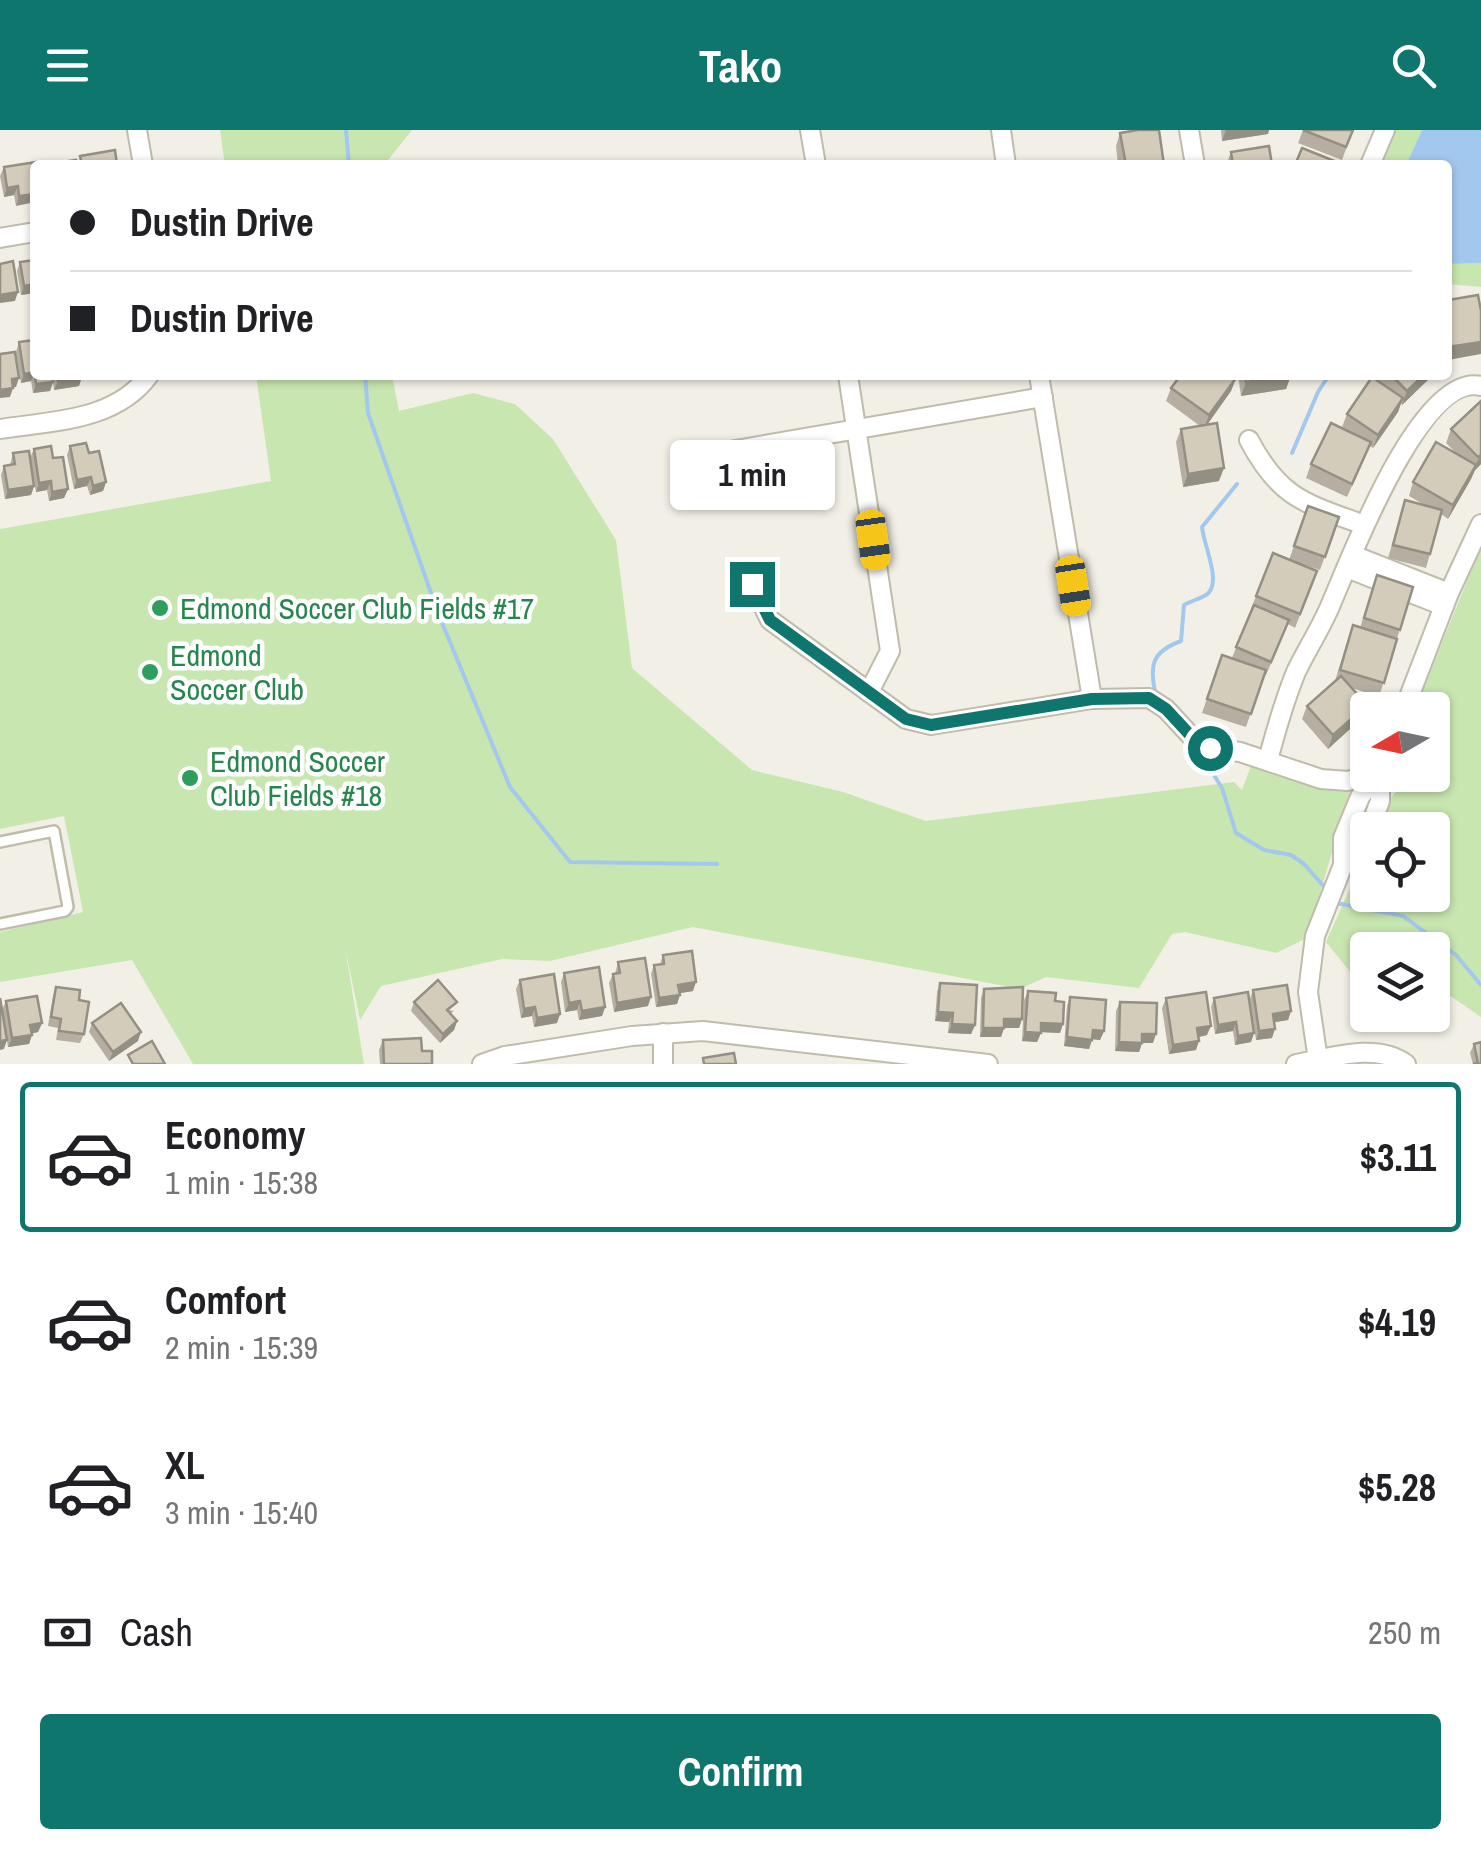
<!DOCTYPE html>
<html lang="en">
<head>
<meta charset="utf-8">
<style>
	body { margin:0; font-family:"Archivo Narrow",sans-serif; background:#f6f6f6; color:#202124; height:100vh; display:flex; flex-direction:column; font-size:38px; white-space:nowrap }
	* { box-sizing:border-box; margin:0 }
	p { font-size:32px; color:#757577 }
	.icon { flex:none; width:55px; height:55px; fill:none; stroke:currentColor; stroke-width:2; stroke-linecap:round; stroke-linejoin:round }
	.map { position:relative; height:934px; overflow:hidden }
	.side { display:flex; flex-direction:column; background:#fff; flex:1 }
	.side>* { flex:none }
	.top-card { position:absolute; left:30px; top:30px; width:1422px; height:220px; border-radius:10px; box-shadow:0 2px 8px #0004; display:grid; align-content:center; height:220px; padding:0 40px; background:#fff }
	.needle { width:65px; rotate:261deg }
	.tools { position:absolute; left:1350px; top:562px; display:grid; gap:20px }
	.tools a { display:grid; place-items:center; width:100px; height:100px; border-radius:10px; background:#fff; box-shadow:0 2px 8px #0004; font-size:50px }
	.end { position:absolute; width:45px; height:45px; margin:-22px; border:12px solid #0f766e; background:#fff; box-shadow:0 0 0 5px #fff }
	.from { border-radius:50% }
	.bubble { position:absolute; height:70px; border-radius:10px; background:#fff; box-shadow:0 2px 8px #0004; font-size:32px; font-weight:700; line-height:70px; text-align:center }
	.car { position:absolute; width:30px; height:60px; margin:-30px -15px; border-radius:12px; box-shadow:0 0 8px 2px #0007; background:linear-gradient(#f5c518 24%,#345 0 40%,#f5c518 0 76%,#345 0 86%,#f5c518 0) }
	.top-card b { display:flex; align-items:center; gap:35px; height:95px; font-size:38px }
	.top-card b+b { border-top:2px solid #e0e0e0 }
	.top-card i { width:25px; height:25px; background:#202124 }
	ul { padding:18px 0 0; list-style:none }
	li { display:flex; align-items:center; gap:30px; height:150px; margin:0 20px 15px; padding:0 20px; border:5px solid transparent; border-radius:10px }
	li div { flex:1 }
	li b { display:block; font-size:38px }
	li em { font-style:normal; font-weight:700 }
	li.selected { border-color:#0f766e }
	li>.icon { width:90px; height:90px; stroke-width:1.5 }
	.pay { display:flex; align-items:center; gap:25px; height:110px; padding:0 40px; font-size:38px }
	.pay p { margin-inline-start:auto }
	.action { display:flex; gap:20px; margin-top:auto; padding:20px 40px }
	.action a { flex:1; height:115px; border-radius:10px; background:#0f766e; color:#fff; font-size:40px; font-weight:700; line-height:115px; text-align:center }
	header { display:flex; justify-content:space-between; align-items:center; height:130px; padding:0 40px; background:#0f766e; color:#fff; font-size:45px; font-weight:700 }
	.map>svg:first-child { display:block }
	.green { fill:#c8e6af }
	.water { fill:#a3c8ee }
	.lines { fill:none; stroke-linecap:round; stroke-linejoin:round }
	.stream { stroke:#a3c8ee; stroke-width:4 }
	.lane-casing { stroke:#c0bbab; stroke-width:14 }
	.street-casing { stroke:#c0bbab; stroke-width:22 }
	.lane { stroke:#fff; stroke-width:9 }
	.street { stroke:#fff; stroke-width:18 }
	.wall { fill:#b6afa1 }
	.shaded-wall { fill:#948f83 }
	.building { fill:#d4ccbb; stroke:#948f83; stroke-width:2.5 }
	.route { stroke:#0f766e; stroke-width:12 }
	.leisure-dot { fill:#2e9e5b; stroke:#fff; stroke-width:4 }
	.labels { text-anchor:middle; dominant-baseline:central; stroke-width:9; stroke-linejoin:round; paint-order:stroke }
	.leisure-label { font-size:30px; fill:#27864d; stroke:#fff; text-anchor:start }
</style>
</head>
<body>
<header><svg class="icon" aria-label="menu" viewBox="0 0 24 24"><path d="M4 6h16M4 12h16M4 18h16"/></svg>Tako<svg class="icon" aria-label="search" viewBox="0 0 24 24"><circle cx="10" cy="10" r="6"/><path d="M15 15l6 6"/></svg></header>
<div class="map">
<svg width="1481" height="934" viewBox="0 0 1481 934">
	<rect width="100%" height="100%" fill="#f2f0e6"/>
	<!-- green -->
	<g class="green">
		<path d="M220,0H412L384,35H225Z"/>
		<path d="M1395,0H1422L1406,35H1380Z"/>
		<path d="M1481,133V157L1448,154V134Z"/>
		<path d="M256,245H392L399,281L473,263L515,274L553,309L616,410L632,538L752,640L843,662L926,691L1234,652L1242,660L1252,633L1347,659L1349,664L1307,808L1276,823L1185,802L1172,804L1139,858L1046,847L1020,859L693,797L550,831L502,829L381,856L360,890L345,817L364,934H193L132,830L0,852V802L83,782L64,686L0,699V399L271,351Z"/>
		<path d="M1481,416V887L1433,854L1432,820H1368L1367,853L1360,854L1326,812L1367,720L1368,765H1432V700H1376L1390,669L1410,645H1432V580H1415Z"/>
	</g>
	<!-- water -->
	<path class="water" d="M1422,0H1481V133L1448,134V35H1406Z"/>
	<g class="lines">
		<!-- stream -->
		<g class="stream">
			<path d="M346,0L349,35"/>
			<path d="M365,245L368,283L438,483L510,657L570,732L717,734"/>
			<path d="M1292,323L1318,262L1329,245"/>
			<path d="M1156,566C1149,536 1151,522 1181,511L1184,475C1191,471 1199,469 1206,465C1223,454 1204,417 1202,397L1237,354"/>
			<path d="M1198,619L1222,658L1236,703L1264,720L1291,725L1304,734L1328,761"/>
			<path d="M1336,773L1403,786L1456,825L1481,855"/>
		</g>
		<defs>
			<path id="lane" d="M0,712L54,701L68,777L65,781L0,794"/>
			<g id="street">
				<path d="M137,0L143,35"/>
				<path d="M810,0L816,35"/>
				<path d="M1001,0L1006,35"/>
				<path d="M1189,0L1195,35"/>
				<path d="M1370,35L1385,0"/>
				<path d="M0,108L35,102"/>
				<path d="M848,245L890,521L869,562"/>
				<path d="M1039,245L1092,569"/>
				<path d="M0,299C52,291 116,291 149,245"/>
				<path d="M1249,310C1280,369 1305,373 1364,395"/>
				<path d="M701,326L1043,267"/>
				<path d="M1353,425L1449,463"/>
				<path d="M1347,438L1444,476"/>
				<path d="M752,453L770,490L906,589L931,595L1092,569L1149,568L1166,579L1191,606L1210,618L1240,622L1321,649L1348,651L1368,645"/>
				<path d="M1404,580L1449,463L1481,394"/>
				<path d="M1268,630C1276,600 1284,571 1296,542C1307,519 1321,498 1331,474C1350,430 1421,241 1481,256"/>
				<path d="M1369,700L1380,671V645"/>
				<path d="M1343,735L1361,718L1368,703"/>
				<path d="M1318,930L1308,862L1315,806L1343,735V708L1360,667L1377,645"/>
				<path d="M482,934L505,926L632,906L703,901L988,934"/>
				<path d="M663,934V903"/>
				<path d="M1296,934C1330,928 1376,912 1406,934"/>
			</g>
		</defs>
		<!-- lane casing -->
		<use href="#lane" class="lane-casing"/>
		<!-- street casing -->
		<use href="#street" class="street-casing"/>
		<!-- lane -->
		<use href="#lane" class="lane"/>
		<!-- street -->
		<use href="#street" class="street"/>
	</g>
	<!-- wall -->
	<g class="wall">
		<path d="M1221,0H1269L1268,4L1222,11Z"/>
		<path d="M1303,0H1353L1342,30L1298,13Z"/>
		<path d="M1120,3L1164,35H1118L1116,16Z"/>
		<path d="M1231,22L1272,35H1226Z"/>
		<path d="M36,32L16,76L14,65L4,67L0,46L4,37Z"/>
		<path d="M35,130V163L21,165L17,141L20,132Z"/>
		<path d="M19,212L35,245H82L79,256L54,260L53,252L50,261L33,263L31,251L21,253L16,222Z"/>
		<path d="M1238,245H1291L1286,259L1241,266Z"/>
		<path d="M1374,245H1433L1402,275L1401,273L1398,282L1373,318L1370,316L1347,367L1306,348L1311,334L1348,301L1342,297L1347,284L1383,255Z"/>
		<path d="M1236,248L1231,261L1207,295L1219,351L1183,357L1176,312L1181,299L1200,296L1166,271L1171,258Z"/>
		<path d="M1481,271V334L1475,340L1471,349L1448,389L1441,384L1426,438L1388,428L1405,370L1426,376L1409,366L1413,352L1458,325L1446,313L1451,299Z"/>
		<path d="M70,316L89,323L106,352L103,361L90,365L87,356L74,359L67,325Z"/>
		<path d="M34,319L53,328L68,359L64,368L49,371L47,360L36,362L30,328Z"/>
		<path d="M13,323L34,356L31,365L5,369L1,345L4,336L10,335Z"/>
		<path d="M1308,376L1339,387L1320,440L1289,430Z"/>
		<path d="M1317,441L1295,498L1288,494L1266,545H1264L1246,597L1202,583L1222,525L1232,528L1256,466Z"/>
		<path d="M1413,457L1379,567L1352,558L1362,588L1328,619L1302,589L1307,576L1335,551L1348,509L1360,498L1372,459Z"/>
		<path d="M663,825L693,861L680,863L677,874L656,877L651,844L654,835L660,834Z"/>
		<path d="M618,832L648,876L614,882L609,853L613,844H615Z"/>
		<path d="M564,843L605,877L602,886L579,890L577,880L565,882L561,852Z"/>
		<path d="M520,850L560,884L557,893L534,897L532,886L521,888L516,859Z"/>
		<path d="M940,853L975,895L971,904L948,903L949,892L935,891L937,862Z"/>
		<path d="M56,857L79,870L84,904L80,913L56,910L58,898L48,896L53,866Z"/>
		<path d="M984,859L1022,889L1019,898H1004L1001,907H980L981,868Z"/>
		<path d="M1253,860L1291,881L1288,890L1274,892L1272,908L1256,910L1250,869Z"/>
		<path d="M1028,861L1055,871L1063,894L1060,903L1041,902L1037,912L1022,911L1024,870Z"/>
		<path d="M1070,867L1104,901L1100,910L1092,909L1089,919L1064,916L1067,876Z"/>
		<path d="M1166,868L1207,905L1199,907L1196,920L1169,924L1162,878Z"/>
		<path d="M1214,868L1254,903L1251,912L1235,915L1233,901L1215,904L1211,877Z"/>
		<path d="M6,871L42,893L38,902L32,904L29,914L8,917L2,880Z"/>
		<path d="M414,872L454,881L450,884L457,891L454,900L440,913L411,881Z"/>
		<path d="M1120,872L1153,913H1142L1139,922L1115,921L1116,881Z"/>
		<path d="M92,893L138,911L109,931L89,902Z"/>
		<path d="M383,910L422,921L432,934H380L379,920Z"/>
		<path d="M1474,914L1481,934H1473L1470,923Z"/>
	</g>
	<!-- shaded-wall -->
	<g class="shaded-wall">
		<path d="M1226,0H1269L1268,4L1222,11Z"/>
		<path d="M18,56L14,65L4,67L7,58Z"/>
		<path d="M35,64V72L16,76L19,66Z"/>
		<path d="M35,154V163L21,165L24,156Z"/>
		<path d="M18,162L15,171L0,173V165Z"/>
		<path d="M1481,212V224L1448,230V217Z"/>
		<path d="M35,242L31,251L21,253L24,244Z"/>
		<path d="M1291,245L1286,259L1241,266L1246,252Z"/>
		<path d="M1424,245H1433L1402,275L1407,261Z"/>
		<path d="M82,247L79,256L54,260L58,251Z"/>
		<path d="M19,248L16,257L8,258L12,249Z"/>
		<path d="M1236,248L1231,261L1204,299L1209,285Z"/>
		<path d="M53,252L50,261L33,263L36,254Z"/>
		<path d="M13,258L10,267L0,268V260Z"/>
		<path d="M1403,268L1398,282L1373,318L1378,305Z"/>
		<path d="M1481,325V334L1475,340L1471,349L1448,389L1453,375Z"/>
		<path d="M1224,338L1219,351L1183,357L1188,344Z"/>
		<path d="M91,347L87,356L74,359L77,350Z"/>
		<path d="M51,351L47,360L36,362L39,353Z"/>
		<path d="M106,352L103,361L90,365L93,356Z"/>
		<path d="M34,356L31,365L5,369L8,360Z"/>
		<path d="M68,359L64,368L49,371L52,362Z"/>
		<path d="M1367,575L1362,588L1328,619L1333,605Z"/>
		<path d="M696,852L693,861L675,864L678,855Z"/>
		<path d="M680,865L677,874L656,877L659,868Z"/>
		<path d="M651,867L648,876L614,882L617,873Z"/>
		<path d="M580,871L577,880L565,882L569,873Z"/>
		<path d="M535,877L532,886L521,888L524,879Z"/>
		<path d="M605,877L602,886L579,890L582,881Z"/>
		<path d="M1291,881L1288,890L1270,893L1273,884Z"/>
		<path d="M938,882L953,883L949,892L935,891Z"/>
		<path d="M560,884L557,893L534,897L537,888Z"/>
		<path d="M1004,889H1022L1019,898H1001Z"/>
		<path d="M457,891L454,900L440,913L443,904Z"/>
		<path d="M1236,892L1233,901L1215,904L1218,895Z"/>
		<path d="M42,893L38,902L27,904L30,895Z"/>
		<path d="M1041,893L1063,894L1060,903L1038,902Z"/>
		<path d="M952,894L975,895L971,904L948,903Z"/>
		<path d="M1211,896L1207,905L1194,908L1197,898Z"/>
		<path d="M983,898H1004L1001,907H980Z"/>
		<path d="M1275,899L1272,908L1256,910L1259,901Z"/>
		<path d="M1093,900L1104,901L1100,910L1090,909Z"/>
		<path d="M141,902L138,911L109,931L113,922Z"/>
		<path d="M1025,902L1041,903L1037,912L1022,911Z"/>
		<path d="M1254,903L1251,912L1235,915L1238,906Z"/>
		<path d="M1142,904H1156L1153,913H1142L1139,922L1115,921L1119,912Z"/>
		<path d="M32,905L29,914L8,917L12,908Z"/>
		<path d="M1067,907L1092,910L1089,919L1064,916Z"/>
		<path d="M7,910L4,919L0,920V911Z"/>
		<path d="M1199,911L1196,920L1169,924L1173,915Z"/>
	</g>
	<!-- building -->
	<g class="building">
		<path d="M1138,0H1159L1164,35H1126L1120,3Z"/>
		<path d="M1303,0H1353L1346,17Z"/>
		<path d="M1269,16L1272,35H1233L1231,22Z"/>
		<path d="M1302,18L1337,32L1336,35H1295Z"/>
		<path d="M115,20L117,35H82L80,26Z"/>
		<path d="M76,30L77,35H43Z"/>
		<path d="M36,32L35,64L19,66L18,56L7,58L4,37Z"/>
		<path d="M35,130V154L24,156L20,132Z"/>
		<path d="M13,131L18,162L0,165V134Z"/>
		<path d="M1478,165L1481,181V212L1448,217V170Z"/>
		<path d="M34,210L35,245V242L24,244L19,212Z"/>
		<path d="M15,222L19,248L12,249L13,258L0,260V224Z"/>
		<path d="M35,245H52L53,252L36,254Z"/>
		<path d="M57,245H82V247L58,251Z"/>
		<path d="M1181,245H1233L1236,248L1209,285L1171,258Z"/>
		<path d="M1245,245H1291L1246,252Z"/>
		<path d="M1391,245H1424L1407,261Z"/>
		<path d="M1372,247L1403,268L1378,305L1347,284Z"/>
		<path d="M1481,271V325L1478,327L1451,299Z"/>
		<path d="M1217,293L1224,338L1188,344L1181,299Z"/>
		<path d="M1331,293L1371,312L1352,354L1311,334Z"/>
		<path d="M1436,312L1476,335L1453,375L1413,352Z"/>
		<path d="M86,313L89,323L99,321L106,352L93,356L91,347L77,350L70,316Z"/>
		<path d="M51,316L53,328L63,327L68,359L52,362L51,351L39,353L34,319Z"/>
		<path d="M29,321L34,356L8,360L4,336L15,334L13,323Z"/>
		<path d="M1405,370L1442,380L1430,424L1393,415Z"/>
		<path d="M1308,376L1339,387L1325,427L1294,416Z"/>
		<path d="M1273,423L1317,441L1300,484L1256,466Z"/>
		<path d="M1377,445L1413,457L1400,500L1364,488Z"/>
		<path d="M1254,475L1289,490L1271,532L1236,517Z"/>
		<path d="M1353,495L1397,509L1384,553L1340,540Z"/>
		<path d="M1222,525L1266,540L1251,584L1207,569Z"/>
		<path d="M1341,546L1367,575L1333,605L1307,576Z"/>
		<path d="M692,821L696,852L678,855L680,865L659,868L654,835L664,834L663,825Z"/>
		<path d="M645,828L651,867L617,873L613,844L620,843L618,832Z"/>
		<path d="M599,837L605,877L582,881L580,871L569,873L564,843Z"/>
		<path d="M554,844L560,884L537,888L535,877L524,879L520,850Z"/>
		<path d="M438,850L457,872L447,880L457,891L443,904L414,872Z"/>
		<path d="M940,853L977,855L975,895L952,894L953,883L938,882Z"/>
		<path d="M1287,855L1291,881L1273,884L1275,899L1259,901L1253,860Z"/>
		<path d="M56,857L80,860L79,870L89,872L84,904L59,901L61,889L51,887Z"/>
		<path d="M1023,857L1022,889H1004V898H983L984,859Z"/>
		<path d="M1028,861L1056,863L1055,871L1064,872L1063,894L1041,893V903L1025,902Z"/>
		<path d="M1206,862L1211,896L1197,898L1199,911L1173,915L1166,868Z"/>
		<path d="M1248,862L1254,903L1238,906L1236,892L1218,895L1214,868Z"/>
		<path d="M37,866L42,893L30,895L32,905L12,908L6,871Z"/>
		<path d="M1070,867L1106,870L1104,901L1093,900L1092,910L1067,907Z"/>
		<path d="M0,868L7,910L0,911Z"/>
		<path d="M1120,872L1157,873L1156,904H1142V913L1119,912Z"/>
		<path d="M121,873L141,902L113,922L92,893Z"/>
		<path d="M421,908L422,921H432V934H384L383,910Z"/>
		<path d="M152,911L165,934H133L128,925Z"/>
		<path d="M1481,912V934H1473L1478,933L1474,914Z"/>
		<path d="M734,923L736,934H704L703,928Z"/>
	</g>
	<g class="lines">
		<!-- route -->
		<path class="route" d="M752,454L770,490L906,589L931,595L1092,569L1149,568L1166,579L1191,606L1210,618"/>
	</g>
	<!-- markers -->
	<g class="leisure-dot">
		<circle cx="160" cy="478" r="10"/>
		<circle cx="150" cy="542" r="10"/>
		<circle cx="190" cy="648" r="10"/>
	</g>
	<g class="labels">
		<!-- leisure labels -->
		<g class="leisure-label">
			<text x="180" y="478">Edmond Soccer Club Fields #17</text>
			<text x="170" y="525">Edmond<tspan x="170" dy="34">Soccer Club</tspan></text>
			<text x="210" y="631">Edmond Soccer<tspan x="210" dy="34">Club Fields #18</tspan></text>
		</g>
	</g>
</svg>
<div class="tools">
<a><svg class="needle" viewBox="-14 -14 28 28"><path d="M0-13l5 13h-10z" fill="#e53935"/><path d="M0 13l5-13h-10z" fill="#757577"/></svg></a>
<a><svg class="icon" aria-label="locate" viewBox="0 0 24 24"><circle cx="12" cy="12" r="6"/><path d="M12 2v4M12 18v4M2 12h4M18 12h4"/></svg></a>
<a><svg class="icon" aria-label="layers" viewBox="0 0 24 24"><path d="M12 4l9 5-9 5-9-5zM3 14l9 5 9-5"/></svg></a>
</div>
<i class="end from" style="left:1210px;top:618px"></i>
<i class="end" style="left:752px;top:454px"></i>
<div class="bubble" style="left:670px;top:310px;width:165px">1 min</div>
<i class="car" style="left:873px;top:410px;rotate:172deg"></i>
<i class="car" style="left:1073px;top:456px;rotate:171deg"></i>
<div class="top-card">
<b><i class="from"></i>Dustin Drive</b>
<b><i></i>Dustin Drive</b>
</div>
</div>
<section class="side">
<ul>
<li class="selected"><svg class="icon" aria-label="car" viewBox="0 0 24 24"><path d="M5 17H2v-5l4-1 3-4h7l3 4 3 1v5h-3M9 17h6M6 11h13"/><circle cx="7" cy="17" r="2"/><circle cx="17" cy="17" r="2"/></svg><div><b>Economy</b><p>1 min · 15:38</p></div><em>$3.11</em></li>
<li><svg class="icon" aria-label="car" viewBox="0 0 24 24"><path d="M5 17H2v-5l4-1 3-4h7l3 4 3 1v5h-3M9 17h6M6 11h13"/><circle cx="7" cy="17" r="2"/><circle cx="17" cy="17" r="2"/></svg><div><b>Comfort</b><p>2 min · 15:39</p></div><em>$4.19</em></li>
<li><svg class="icon" aria-label="car" viewBox="0 0 24 24"><path d="M5 17H2v-5l4-1 3-4h7l3 4 3 1v5h-3M9 17h6M6 11h13"/><circle cx="7" cy="17" r="2"/><circle cx="17" cy="17" r="2"/></svg><div><b>XL</b><p>3 min · 15:40</p></div><em>$5.28</em></li>
</ul>
<div class="pay"><svg class="icon" aria-label="cash" viewBox="0 0 24 24"><path d="M3 7h18v10H3z"/><circle cx="12" cy="12" r="2"/></svg>Cash<p>250 m</p></div>
<div class="action"><a>Confirm</a></div>
</section>
</body>
</html>
